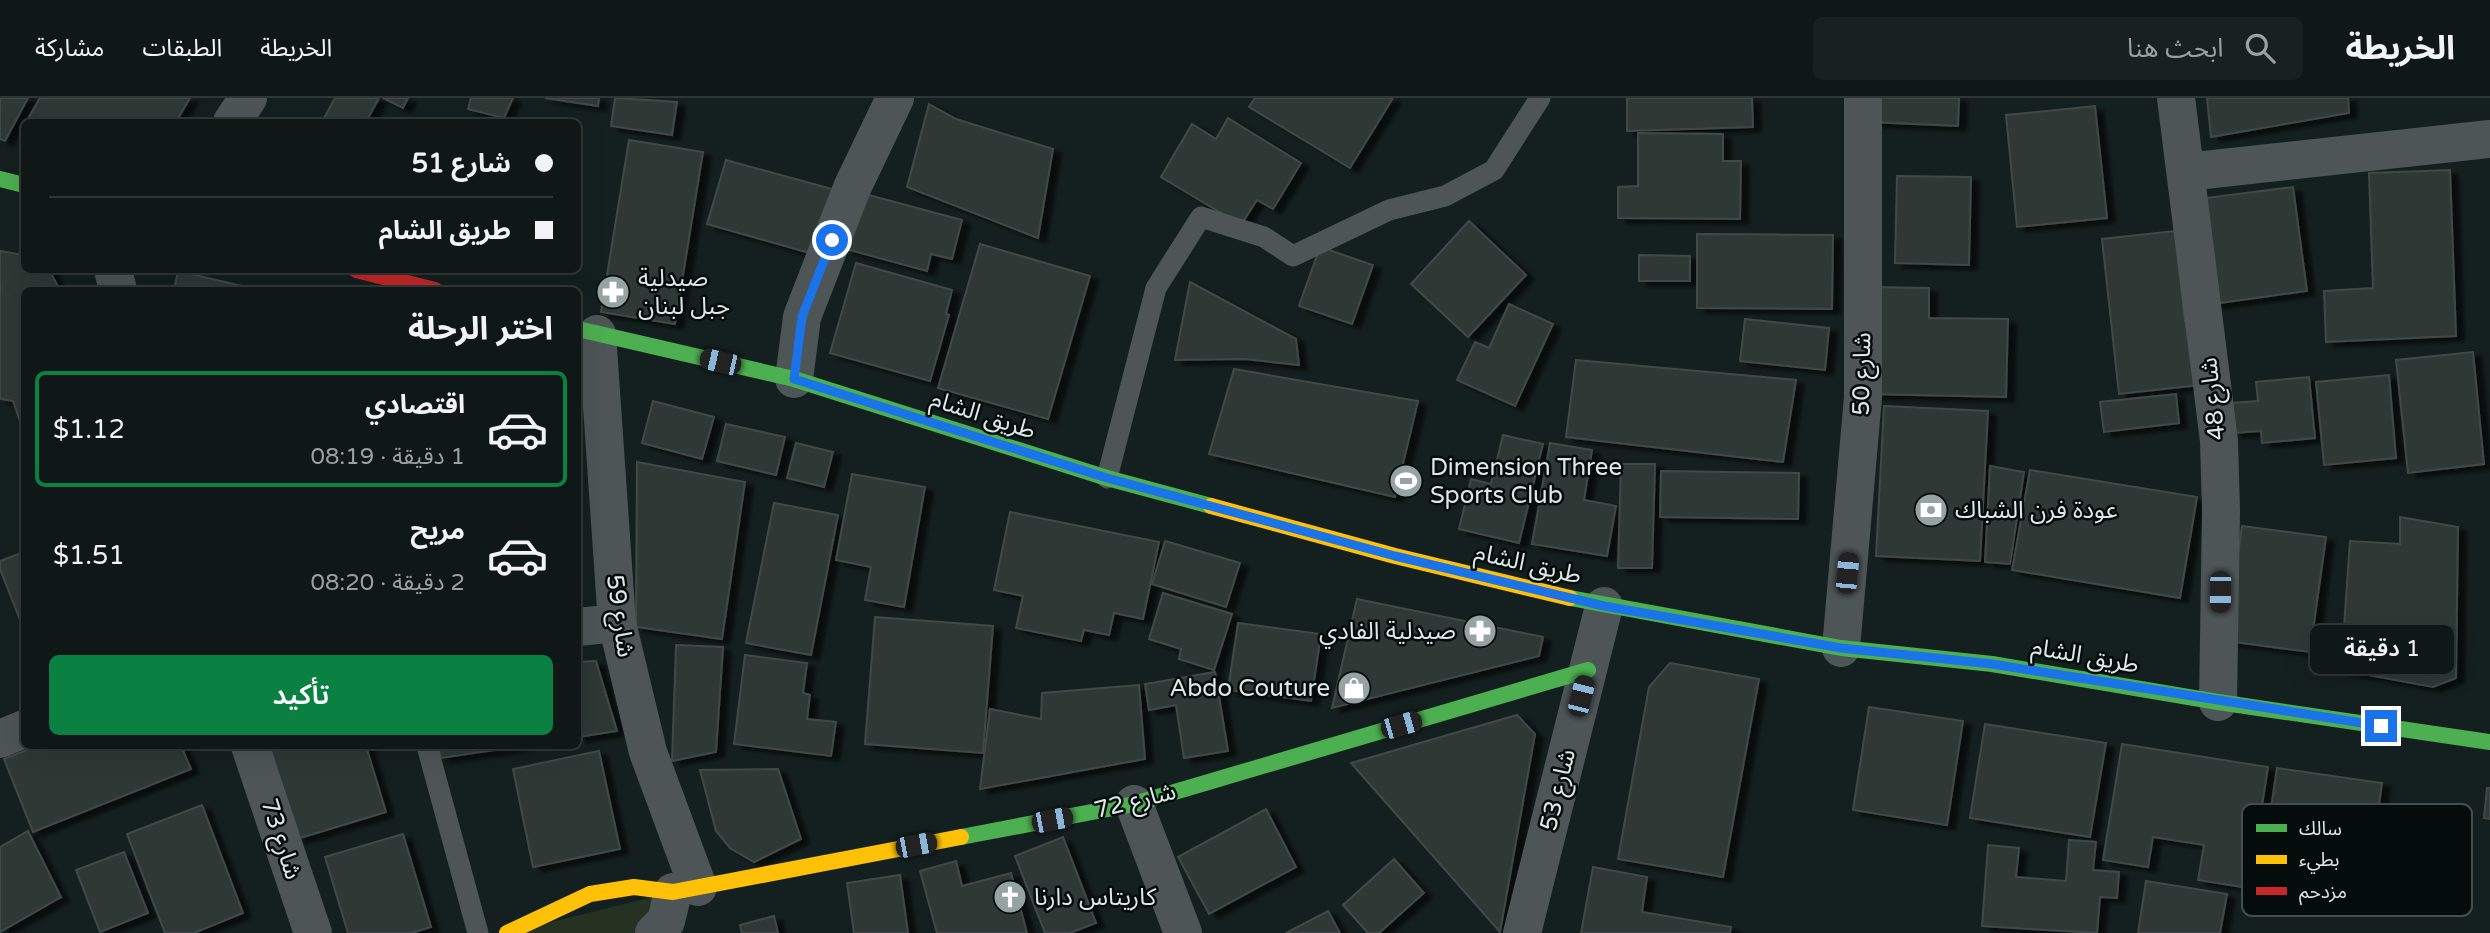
<!DOCTYPE html>
<html lang="ar">
<head>
<meta charset="utf-8">
<style>
	body { margin:0; font-family:"Varela Round","Noto Sans Arabic",sans-serif; background:#182120; color:#f1f3f6; direction:rtl; height:100vh; display:flex; flex-direction:column; font-size:26px; white-space:nowrap }
	* { box-sizing:border-box; margin:0 }
	p { font-size:23px; color:#9ba0a1 }
	.icon { flex:none; width:38px; height:38px; fill:none; stroke:currentColor; stroke-width:2; stroke-linecap:round; stroke-linejoin:round }
	.map { position:relative; flex:1; overflow:hidden; direction:ltr }
	.panel { position:absolute; left:21px; top:189px; width:560px; height:462px; display:flex; flex-direction:column; background:#0f1817; border-radius:10px; box-shadow:0 7px 28px #0002,0 0 0 2px #2f3736; direction:rtl }
	.panel>* { flex:none }
	.hud { position:absolute; left:21px; top:21px; width:560px; height:154px; border-radius:10px; box-shadow:0 7px 28px #0002,0 0 0 2px #2f3736; direction:rtl; display:grid; align-content:center; height:154px; padding:0 28px; background:#0f1817 }
	.end { position:absolute; width:32px; height:32px; margin:-16px; border:9px solid #1a73e8; background:#fff; box-shadow:0 0 0 4px #fff }
	.from { border-radius:50% }
	.bubble { position:absolute; height:49px; border-radius:10px; background:#0f1817; box-shadow:0 7px 28px #0002,0 0 0 2px #2f3736; font-size:23px; font-weight:600; line-height:49px; text-align:center; direction:rtl }
	.car { position:absolute; width:21px; height:42px; margin:-21px -10px; border-radius:9px; box-shadow:0 0 5px 2px #0007; background:linear-gradient(#222 24%,#8ab4d8 0 40%,#222 0 76%,#8ab4d8 0 86%,#222 0) }
	.hud b { display:flex; align-items:center; gap:24px; height:66px; font-size:26px }
	.hud b+b { border-top:2px solid #2f3736 }
	.hud i { width:18px; height:18px; background:#f1f3f6 }
	ul { padding:0; list-style:none }
	li { display:flex; align-items:center; gap:21px; height:116px; margin:0 14px 10px; padding:0 14px; border:4px solid transparent; border-radius:10px }
	li div { flex:1 }
	li b { display:block; font-size:26px }
	li em { font-style:normal; font-weight:600 }
	li.active { border-color:#0b8043 }
	li>.icon { width:63px; height:63px; stroke-width:1.5 }
	h2 { padding:0 28px; font-size:32px; line-height:84px }
	.cta { display:flex; gap:14px; margin-top:auto; padding:14px 28px }
	.cta a { flex:1; height:80px; border-radius:10px; background:#0b8043; color:#fff; font-size:28px; font-weight:600; line-height:80px; text-align:center }
	header { display:flex; align-items:center; gap:42px; box-sizing:border-box; height:98px; padding:0 35px; background:#0f1817; border-bottom:2px solid #2f3736 }
	header strong { font-size:33px }
	nav { display:flex; gap:38px; margin-inline-start:auto; font-size:24px }
	.search { width:490px; height:63px; background:#182120; display:flex; align-items:center; gap:18px; box-sizing:border-box; padding:0 24px; border-radius:10px; color:#9ba0a1; font-size:26px }
	.map>svg:first-child { display:block }
	.green { fill:#263221 }
	.building { fill:#2d3935; stroke:#414a47; stroke-width:2; filter:url(#shadow) }
	.lines { fill:none; stroke-linecap:round; stroke-linejoin:round }
	.lane { stroke:#4d5557; stroke-width:21 }
	.street { stroke:#4d5557; stroke-width:38 }
	.fast { stroke:#4caf50; stroke-width:16 }
	.slow { stroke:#ffc107; stroke-width:16 }
	.jam { stroke:#c62828; stroke-width:16 }
	.route { stroke:#1a73e8; stroke-width:9 }
	.labels { text-anchor:middle; dominant-baseline:central; stroke-width:5; stroke-linejoin:round; paint-order:stroke }
	.poi-label { font-size:24px; fill:#dbe9e7; stroke:#040c0c; text-anchor:start }
	.street-label { font-size:24px; fill:#dbe9e7; stroke:#040c0c }
	.key { fill:#040c0c; stroke:#444e4e; stroke-width:2 }
	.key-label { font-size:19px; fill:#dbe9e7 }
</style>
</head>
<body>
<header>
<strong>الخريطة</strong>
<div class="search"><svg class="icon" aria-label="search" viewBox="0 0 24 24"><circle cx="10" cy="10" r="6"/><path d="M15 15l6 6"/></svg>ابحث هنا</div>
<nav><a>الخريطة</a><a>الطبقات</a><a>مشاركة</a></nav>
</header>
<div class="map">
<svg width="2490" height="835" viewBox="0 0 2490 835">
	<defs>
		<filter id="shadow"><feDropShadow dx="8" dy="4.5" stdDeviation="2" flood-color="#0009"/></filter>
	</defs>
	<rect width="100%" height="100%" fill="#14201f"/>
	<!-- green -->
	<path class="green" d="M673,794L654,835H507Z"/>
	<!-- building -->
	<g class="building">
		<path d="M0,0H28L5,43L0,41Z"/>
		<path d="M40,0H190L176,24H26Z"/>
		<path d="M335,0H379L366,24H322Z"/>
		<path d="M383,0H408L403,10Z"/>
		<path d="M471,0H513L504,20L468,11Z"/>
		<path d="M545,0H599L598,8Z"/>
		<path d="M615,0L677,4L672,37L611,28Z"/>
		<path d="M1255,0H1393L1350,70L1249,9Z"/>
		<path d="M1627,0H1752L1753,29L1627,33Z"/>
		<path d="M1869,0H1959L1958,28L1869,24Z"/>
		<path d="M2207,0H2348L2349,15L2211,39Z"/>
		<path d="M929,6L956,21L1053,51L1038,140L907,89Z"/>
		<path d="M2095,8L2107,120L2017,129L2006,17Z"/>
		<path d="M1228,20L1301,65L1273,111L1257,102L1241,127L1161,79L1192,26L1216,41Z"/>
		<path d="M1638,35L1723,36V63H1741L1740,121L1618,120V89L1638,88Z"/>
		<path d="M629,42L703,54L675,226L601,214Z"/>
		<path d="M726,62L839,93L820,158L707,126Z"/>
		<path d="M2450,72L2456,238L2326,244L2324,193L2373,190L2369,75Z"/>
		<path d="M1897,78L1971,79L1969,167L1895,165Z"/>
		<path d="M2293,89L2307,193L2212,206L2198,101Z"/>
		<path d="M861,95L962,122L952,161L931,156L927,173L846,151Z"/>
		<path d="M1469,123L1526,177L1468,239L1411,186Z"/>
		<path d="M2175,133L2185,223H2193L2200,287L2119,296L2102,141Z"/>
		<path d="M1697,136L1833,137L1832,211L1697,210Z"/>
		<path d="M980,146L1090,178L1048,321L938,290Z"/>
		<path d="M1320,149L1373,167L1352,226L1299,208Z"/>
		<path d="M0,153L24,157V172H49L60,192H24V335L13,303L0,301Z"/>
		<path d="M1639,157L1690,158V183H1639Z"/>
		<path d="M856,165L952,192L946,216L949,217L930,283L830,255Z"/>
		<path d="M178,173L259,192H174Z"/>
		<path d="M1190,184L1296,241L1299,267L1244,261L1175,262Z"/>
		<path d="M1869,189L1929,190V220L2008,221L2006,299L1866,296Z"/>
		<path d="M1509,206L1553,226L1515,308L1457,282L1475,244L1489,250Z"/>
		<path d="M1745,221L1829,230L1825,272L1740,263Z"/>
		<path d="M2473,254L2484,366L2408,375L2396,262Z"/>
		<path d="M1576,262L1796,282L1783,364L1566,339Z"/>
		<path d="M1234,271L1418,303L1395,399L1209,356Z"/>
		<path d="M2389,277L2396,360L2324,367L2316,284Z"/>
		<path d="M2309,279L2315,340L2262,345L2261,333L2234,335L2231,305L2258,303L2256,284Z"/>
		<path d="M2176,296L2179,325L2104,334L2100,304Z"/>
		<path d="M653,303L714,319L702,361L642,345Z"/>
		<path d="M1884,308L1988,313L1980,463L1876,458Z"/>
		<path d="M726,326L785,339L776,377L717,363Z"/>
		<path d="M1503,337L1543,346L1519,445L1459,431L1471,381L1491,386Z"/>
		<path d="M796,345L833,354L824,389L787,380Z"/>
		<path d="M1550,345L1592,352L1584,402L1616,408L1607,458L1532,446Z"/>
		<path d="M637,364L745,384L722,541L636,529Z"/>
		<path d="M1621,366H1655L1652,470H1618Z"/>
		<path d="M1990,368L2024,374L2010,466L1985,464Z"/>
		<path d="M2030,372L2197,399L2180,500L2012,472Z"/>
		<path d="M1661,373L1799,375L1798,421L1660,419Z"/>
		<path d="M852,376L925,389L904,509L865,502L871,469L836,462Z"/>
		<path d="M774,405L838,417L811,557L746,545Z"/>
		<path d="M1010,414L1159,444L1143,521L1114,515L1109,537L1084,532L1081,543L1016,530L1023,498L994,492Z"/>
		<path d="M2400,419L2458,429L2456,580L2433,589L2341,572L2350,443L2400,446Z"/>
		<path d="M2242,428L2326,439L2310,554L2226,543Z"/>
		<path d="M1165,443L1240,465L1226,509L1152,486Z"/>
		<path d="M24,454V532L0,471V463Z"/>
		<path d="M1163,495L1232,516L1214,572L1179,561L1181,551L1149,541Z"/>
		<path d="M1357,501L1543,539L1539,558L1332,610Z"/>
		<path d="M875,519L993,528L983,655L865,646Z"/>
		<path d="M1238,525L1321,536L1311,603L1228,592Z"/>
		<path d="M676,547L723,549L716,654L672,663Z"/>
		<path d="M745,557L807,565L803,595L810,597L807,621L836,624L831,658L734,646Z"/>
		<path d="M596,563L617,633L578,639V564Z"/>
		<path d="M1670,565L1759,581L1723,779L1618,761L1649,589Z"/>
		<path d="M1215,574L1228,653L1184,660L1176,607L1149,612L1145,586Z"/>
		<path d="M1139,587L1145,661L980,691L990,611L1041,621L1042,595Z"/>
		<path d="M1869,609L1963,623L1947,727L1853,712Z"/>
		<path d="M1517,617L1535,636L1500,834L1351,665Z"/>
		<path d="M1985,626L2106,645L2090,739L1970,720Z"/>
		<path d="M2122,646L2268,669L2249,790L2198,782L2204,747L2153,739L2148,769L2103,762Z"/>
		<path d="M37,648H181L191,671L33,734L4,661Z"/>
		<path d="M270,648H366L386,714L297,741Z"/>
		<path d="M438,648H522L441,660Z"/>
		<path d="M599,653L620,751L533,769L513,671Z"/>
		<path d="M2277,670L2382,685L2374,742L2357,739L2355,758L2328,754L2323,787L2305,784L2301,809L2268,804L2275,758L2264,757Z"/>
		<path d="M778,671L801,741L754,764L730,750L716,733L700,672Z"/>
		<path d="M2487,690H2490V721L2484,720Z"/>
		<path d="M202,707L243,815L194,835H165L127,736Z"/>
		<path d="M1266,711L1296,769L1209,816L1178,759Z"/>
		<path d="M28,733L61,799L0,834V749Z"/>
		<path d="M403,736L431,829L411,835H348L325,759Z"/>
		<path d="M1063,739L1096,825L1070,835H1045L1015,758Z"/>
		<path d="M2069,742L2096,744L2093,772L2119,774L2117,800L2100,799L2097,835L1982,828L1988,747L2019,750L2016,779L2066,783Z"/>
		<path d="M124,754L148,815L100,834L76,772Z"/>
		<path d="M1394,761L1424,795L1379,835H1368L1343,807Z"/>
		<path d="M956,763L962,788L1011,775L1027,835H937L920,773Z"/>
		<path d="M1593,769L1647,779L1642,814L1731,829L1730,835H1581Z"/>
		<path d="M900,777L908,835H854L847,785Z"/>
		<path d="M2146,783L2227,796L2220,835H2138Z"/>
		<path d="M1328,813L1340,835H1286Z"/>
		<path d="M774,818L778,835H742L740,827Z"/>
	</g>
	<g class="lines">
		<!-- lane -->
		<g class="lane">
			<path d="M1107,380L1156,190L1201,119L1264,139L1293,158L1389,112L1445,98L1494,72L1540,0"/>
			<path d="M427,648L478,835"/>
		</g>
		<!-- street -->
		<g class="street">
			<path d="M2176,0L2219,343L2221,412L2218,604"/>
			<path d="M232,24L248,0"/>
			<path d="M2186,74L2490,41"/>
			<path d="M113,172L118,192"/>
			<path d="M597,236L617,525L648,654L698,789"/>
			<path d="M794,281L802,219L852,90L895,0"/>
			<path d="M578,529L617,525"/>
			<path d="M1841,550L1863,299V0"/>
			<path d="M0,641L24,631"/>
			<path d="M250,648L313,835"/>
			<path d="M1134,706L1183,835"/>
			<path d="M654,835L666,823L673,794"/>
			<path d="M1522,835L1604,508"/>
		</g>
		<!-- fast -->
		<g class="fast">
			<path d="M0,81L24,87"/>
			<path d="M578,231L794,281L1107,380L1211,408"/>
			<path d="M1570,500L1841,550L1992,566L2218,604L2490,644"/>
			<path d="M961,739L1134,706L1588,572"/>
		</g>
		<!-- slow -->
		<g class="slow">
			<path d="M1211,408L1395,458L1570,500"/>
			<path d="M507,835L590,796L634,789L673,794L961,739"/>
		</g>
		<!-- jam -->
		<path class="jam" d="M356,172L435,192"/>
	</g>
	<g class="lines">
		<!-- route -->
		<path class="route" d="M832,142L802,219L794,281L1107,380L1395,458L1604,508L1841,550L1992,566L2381,628"/>
	</g>
	<!-- icons -->
	<defs>
		<symbol id="pharmacy-disc" viewBox="-11 -11 22 22"><circle r="9.5" fill="#95a3a1" stroke="#040c0c"/><path d="M-2-6h4v4h4v4h-4v4h-4v-4h-4v-4h4Z" fill="#fff"/></symbol>
		<symbol id="stadium-disc" viewBox="-11 -11 22 22"><circle r="9.5" fill="#95a3a1" stroke="#040c0c"/><path d="M0-5a6.5 5 0 1 0 0 10a6.5 5 0 1 0 0-10ZM-3.5-1.8h7v3.6h-7Z" fill="#fff"/></symbol>
		<symbol id="bank-disc" viewBox="-11 -11 22 22"><circle r="9.5" fill="#95a3a1" stroke="#040c0c"/><path d="M-6-4H6V4H-6ZM0-2.3a2.3 2.3 0 1 0 0 4.6a2.3 2.3 0 1 0 0-4.6Z" fill="#fff"/></symbol>
		<symbol id="shop-disc" viewBox="-11 -11 22 22"><circle r="9.5" fill="#95a3a1" stroke="#040c0c"/><path d="M-5-2.5h2.3a2.7 3.5 0 0 1 5.4 0H5L5.5 6h-11ZM-1.5-2.5h3a1.5 2.3 0 0 0-3 0Z" fill="#fff"/></symbol>
		<symbol id="church-disc" viewBox="-11 -11 22 22"><circle r="9.5" fill="#95a3a1" stroke="#040c0c"/><path d="M-1.2-6h2.4v3.5h3.3v2.4h-3.3V6h-2.4V-.1h-3.3v-2.4h3.3Z" fill="#fff"/></symbol>
	</defs>
	<g fill-rule="evenodd">
		<use href="#pharmacy-disc" x="594" y="175" width="38" height="38"/>
		<use href="#stadium-disc" x="1387" y="364" width="38" height="38"/>
		<use href="#bank-disc" x="1912" y="393" width="38" height="38"/>
		<use href="#pharmacy-disc" x="1461" y="514" width="38" height="38"/>
		<use href="#shop-disc" x="1335" y="571" width="38" height="38"/>
		<use href="#church-disc" x="991" y="780" width="38" height="38"/>
	</g>
	<g class="labels">
		<!-- poi labels -->
		<g class="poi-label">
			<text x="638" y="180">صيدلية<tspan x="638" dy="28">جبل لبنان</tspan></text>
			<text x="1430" y="369">Dimension Three<tspan x="1430" dy="28">Sports Club</tspan></text>
			<text x="1955" y="412">عودة فرن الشباك</text>
			<text x="1456" y="533" text-anchor="end">صيدلية الفادي</text>
			<text x="1330" y="590" text-anchor="end">Abdo Couture</text>
			<text x="1034" y="799">كاريتاس دارنا</text>
		</g>
		<!-- street labels -->
		<g class="street-label">
			<text transform="translate(1862 276) rotate(-89)">شارع 50</text>
			<text transform="translate(2213 301) rotate(-96)">شارع 48</text>
			<text transform="translate(983 317) rotate(18)">طريق الشام</text>
			<text transform="translate(1528 466) rotate(13)">طريق الشام</text>
			<text transform="translate(620 518) rotate(82)">شارع 59</text>
			<text transform="translate(2085 558) rotate(10)">طريق الشام</text>
			<text transform="translate(1558 692) rotate(-76)">شارع 53</text>
			<text transform="translate(1135 703) rotate(-14)">شارع 72</text>
			<text transform="translate(281 741) rotate(72)">شارع 73</text>
		</g>
	</g>
	<!-- legend -->
	<rect x="2242" y="706" width="230" height="112" rx="10" class="key"/>
	<rect x="2256" y="726" width="31" height="8" fill="#4caf50"/>
	<rect x="2256" y="757" width="31" height="9" fill="#ffc107"/>
	<rect x="2256" y="789" width="31" height="8" fill="#c62828"/>
	<g class="key-label">
		<text x="2299" y="737">سالك</text>
		<text x="2299" y="768">بطيء</text>
		<text x="2299" y="800">مزدحم</text>
	</g>
</svg>
<i class="end from" style="left:832px;top:142px"></i>
<i class="end" style="left:2381px;top:628px"></i>
<div class="bubble" style="left:2310px;top:527px;width:144px">1 دقيقة</div>
<i class="car" style="left:720px;top:264px;rotate:283deg"></i>
<i class="car" style="left:1847px;top:475px;rotate:5deg"></i>
<i class="car" style="left:2220px;top:494px;rotate:181deg"></i>
<i class="car" style="left:1581px;top:598px;rotate:14deg"></i>
<i class="car" style="left:1401px;top:627px;rotate:74deg"></i>
<i class="car" style="left:1052px;top:722px;rotate:79deg"></i>
<i class="car" style="left:916px;top:747px;rotate:79deg"></i>
<div class="hud">
<b><i class="from"></i>شارع 51</b>
<b><i></i>طريق الشام</b>
</div>
<section class="panel">
<h2>اختر الرحلة</h2>
<ul>
<li class="active"><svg class="icon" aria-label="car" viewBox="0 0 24 24"><path d="M5 17H2v-5l4-1 3-4h7l3 4 3 1v5h-3M9 17h6M6 11h13"/><circle cx="7" cy="17" r="2"/><circle cx="17" cy="17" r="2"/></svg><div><b>اقتصادي</b><p>1 دقيقة · 08:19</p></div><em>$1.12</em></li>
<li><svg class="icon" aria-label="car" viewBox="0 0 24 24"><path d="M5 17H2v-5l4-1 3-4h7l3 4 3 1v5h-3M9 17h6M6 11h13"/><circle cx="7" cy="17" r="2"/><circle cx="17" cy="17" r="2"/></svg><div><b>مريح</b><p>2 دقيقة · 08:20</p></div><em>$1.51</em></li>
</ul>
<div class="cta"><a>تأكيد</a></div>
</section>
</div>
</body>
</html>
